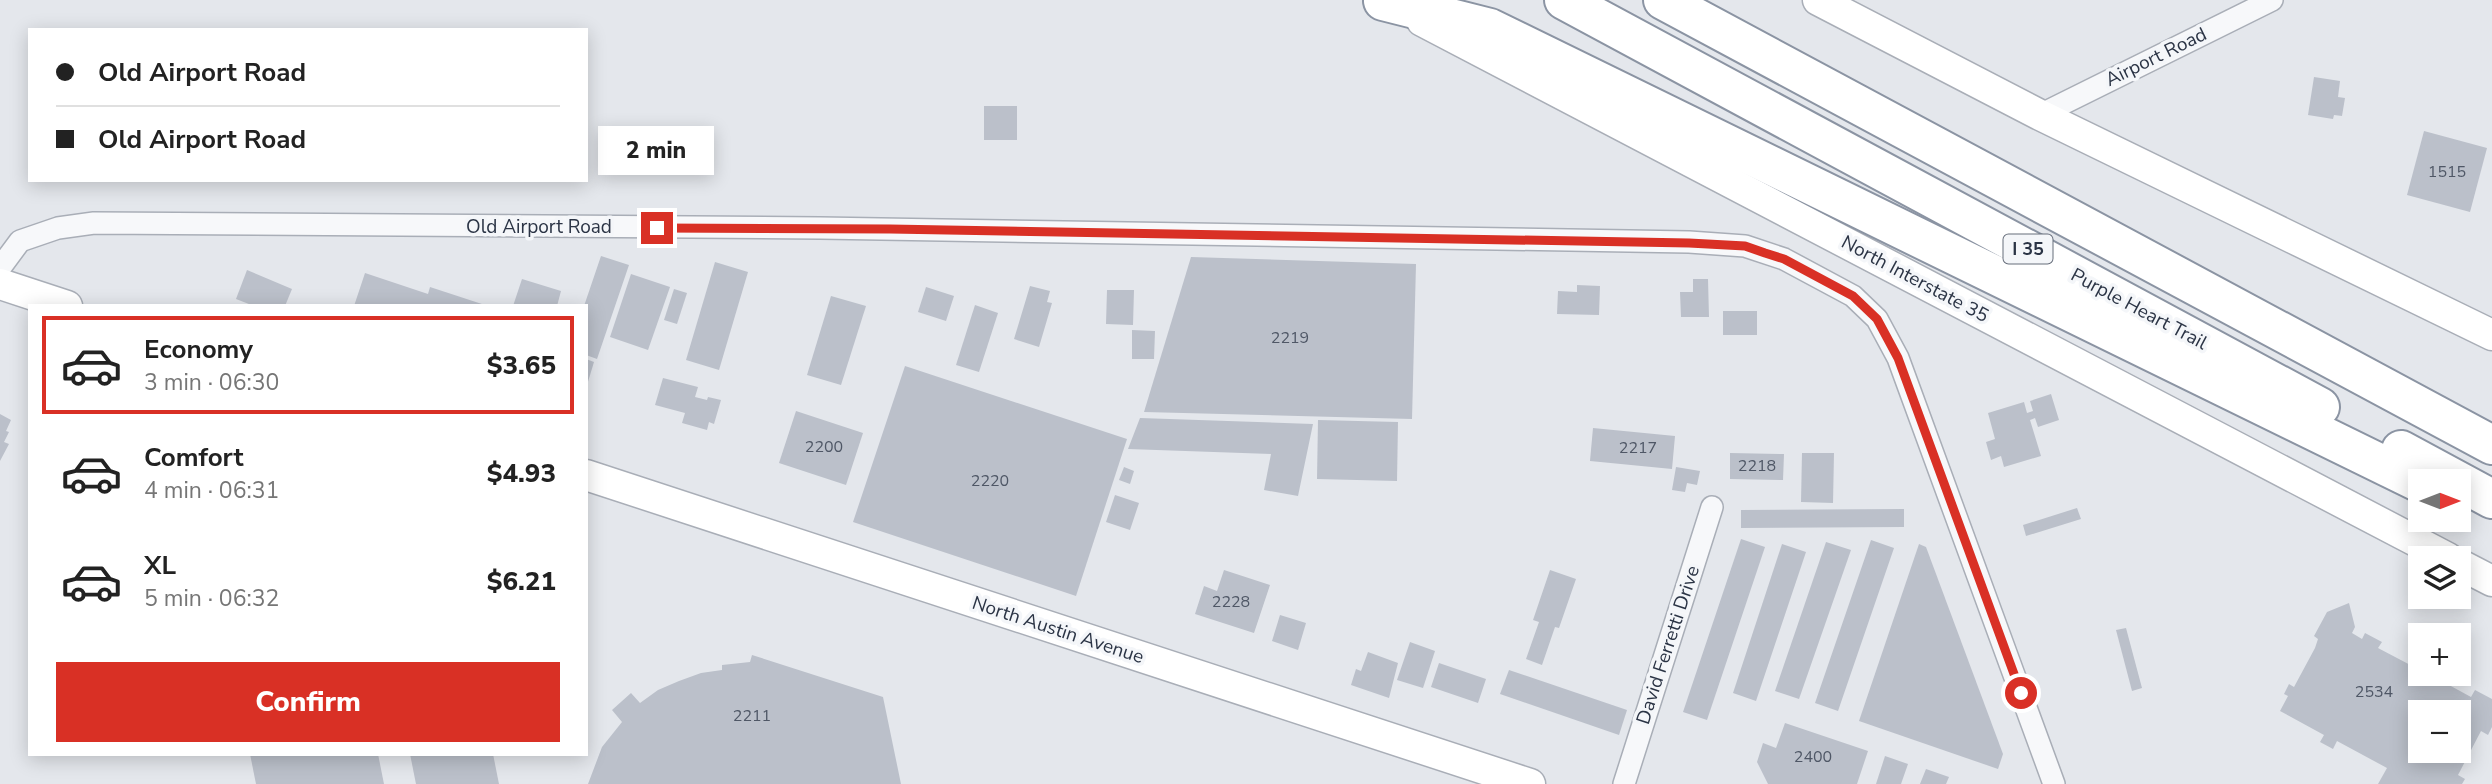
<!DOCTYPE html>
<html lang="en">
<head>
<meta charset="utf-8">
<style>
	body { margin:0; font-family:"Nunito Sans",sans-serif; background:#f2f2f2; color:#222; height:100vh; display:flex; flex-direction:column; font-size:26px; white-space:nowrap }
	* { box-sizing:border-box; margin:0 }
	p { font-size:23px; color:#767676 }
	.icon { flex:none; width:38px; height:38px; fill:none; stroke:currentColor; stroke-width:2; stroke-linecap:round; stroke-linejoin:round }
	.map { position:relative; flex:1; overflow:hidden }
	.details { position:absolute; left:28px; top:304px; width:560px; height:452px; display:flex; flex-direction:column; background:#fff; border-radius:0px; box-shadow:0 4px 18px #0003 }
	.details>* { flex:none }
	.top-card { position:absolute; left:28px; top:28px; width:560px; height:154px; border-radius:0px; box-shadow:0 4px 18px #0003; display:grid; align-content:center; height:154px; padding:0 28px; background:#fff }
	.needle { width:46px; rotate:90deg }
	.fabs { position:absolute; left:2408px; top:469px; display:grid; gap:14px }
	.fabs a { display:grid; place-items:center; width:63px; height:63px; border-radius:0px; background:#fff; box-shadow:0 4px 18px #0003; font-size:35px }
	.end { position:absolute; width:32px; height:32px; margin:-16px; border:9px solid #d93025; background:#fff; box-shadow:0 0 0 4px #fff }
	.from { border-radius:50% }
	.bubble { position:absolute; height:49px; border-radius:0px; background:#fff; box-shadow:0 4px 18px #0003; font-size:23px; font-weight:800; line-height:49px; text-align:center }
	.top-card b { display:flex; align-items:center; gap:24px; height:66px; font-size:26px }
	.top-card b+b { border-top:2px solid #e0e0e0 }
	.top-card i { width:18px; height:18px; background:#222 }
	ul { padding:12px 0 0; list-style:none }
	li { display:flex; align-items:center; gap:21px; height:98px; margin:0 14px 10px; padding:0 14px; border:4px solid transparent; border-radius:0px }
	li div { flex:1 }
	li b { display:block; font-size:26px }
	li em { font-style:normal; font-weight:800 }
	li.on { border-color:#d93025 }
	li>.icon { width:63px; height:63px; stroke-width:1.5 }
	.button { display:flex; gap:14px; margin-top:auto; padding:14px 28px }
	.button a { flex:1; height:80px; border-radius:0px; background:#d93025; color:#fff; font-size:28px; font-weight:800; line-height:80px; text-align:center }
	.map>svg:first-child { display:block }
	.building { fill:#bbc0ca; fill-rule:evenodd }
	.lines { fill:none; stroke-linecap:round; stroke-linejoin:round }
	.minor-casing { stroke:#a9aeb7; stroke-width:24 }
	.secondary-casing { stroke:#a9aeb7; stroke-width:33 }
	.motorway-casing { stroke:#8b94a3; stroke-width:42 }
	.minor { stroke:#f7f8fa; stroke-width:21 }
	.secondary { stroke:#fff; stroke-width:30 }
	.motorway { stroke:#fff; stroke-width:38 }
	.route { stroke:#d93025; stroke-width:9 }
	.labels { text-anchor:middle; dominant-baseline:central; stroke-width:7; stroke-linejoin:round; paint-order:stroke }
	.number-label { font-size:16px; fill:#4f5766 }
	.shield { fill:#f4f6f9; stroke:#676e7b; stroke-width:2 }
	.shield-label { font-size:18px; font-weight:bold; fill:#2b3445 }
	.street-label { font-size:19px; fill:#2b3445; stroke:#f4f6f9 }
</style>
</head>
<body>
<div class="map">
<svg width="2492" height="784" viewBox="0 0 2492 784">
	<rect width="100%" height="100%" fill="#e4e7ec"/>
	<!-- building -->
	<g class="building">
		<path d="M2314,77L2340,81L2338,97L2345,98L2342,116L2334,115L2333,119L2308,115Z"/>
		<rect x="984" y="106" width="33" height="34"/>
		<path d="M2424,131L2487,148L2470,212L2407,195Z"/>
		<path d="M687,135L703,136L700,166L684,165Z"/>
		<path d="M601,256L629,265L597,359L586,355V306H584Z"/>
		<path d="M1191,257L1416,264L1412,419L1144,412Z"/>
		<path d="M715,262L748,272L719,370L686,360Z"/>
		<path d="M247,270L292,289L285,306H254L236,299Z"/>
		<path d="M365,273L428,294L430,287L488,306H354Z"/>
		<path d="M631,274L670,287L648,350L610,337Z"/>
		<path d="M522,279L561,291L557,306H513Z"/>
		<path d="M1693,279H1708L1709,317H1681L1680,292H1693Z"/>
		<path d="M1577,285L1600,286L1599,315L1557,314L1558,291L1577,292Z"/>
		<path d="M1030,286L1050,291L1047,302L1052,303L1039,347L1014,339Z"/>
		<path d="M926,287L954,296L946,321L918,312Z"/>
		<path d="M674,289L687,293L677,324L664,320Z"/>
		<path d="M1107,290H1134L1133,325L1106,324Z"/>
		<path d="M831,296L866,306L841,385L807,375Z"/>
		<path d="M975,305L998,313L979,372L956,365Z"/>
		<rect x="1723" y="311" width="34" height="24"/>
		<path d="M1132,330L1155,331L1154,359H1132Z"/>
		<path d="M586,359L594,362L587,385H586Z"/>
		<path d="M905,366L1127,439L1076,596L853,522Z"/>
		<path d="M663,378L698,387L695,397L707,400L708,397L721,400L714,424L709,422L707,430L682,423L685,413L655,405Z"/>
		<path d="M2051,394L2059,420L2038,427L2035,418L2030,420L2041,456L2004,467L2001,456L1991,460L1986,442L1995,439L1988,413L2024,402L2027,413L2033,411L2030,401Z"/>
		<path d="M796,411L863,433L846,485L779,463Z"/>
		<path d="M0,414L11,420L6,431L9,432L4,442L9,444L0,461Z"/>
		<path d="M1140,418L1313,424L1298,496L1264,490L1271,454L1128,449Z"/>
		<path d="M1318,420L1398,422L1397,481L1317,479Z"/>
		<path d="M1593,428L1675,436L1672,469L1590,461Z"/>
		<path d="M1730,453L1784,454L1783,480L1730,479Z"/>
		<path d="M1802,453H1834L1833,503L1801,502Z"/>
		<path d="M1124,467L1134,471L1130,484L1119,480Z"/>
		<path d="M1676,467L1700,471L1697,485L1687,483L1685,492L1672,490Z"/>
		<path d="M1115,495L1139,503L1130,530L1106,522Z"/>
		<path d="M2077,508L2081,519L2026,536L2023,525Z"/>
		<path d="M1904,509V527L1741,528V510Z"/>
		<path d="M1741,539L1765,547L1707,720L1683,712Z"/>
		<path d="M1871,540L1894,548L1838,711L1815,703Z"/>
		<path d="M1826,542L1851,550L1799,699L1775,691Z"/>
		<path d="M1782,544L1806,552L1756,701L1733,693Z"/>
		<path d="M1919,544L1926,547L2003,754L1998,769L1859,721Z"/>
		<path d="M1224,570L1270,585L1254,633L1195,614L1204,586L1217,591Z"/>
		<path d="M1550,570L1576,579L1559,628L1555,627L1542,665L1526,659L1539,622L1533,620Z"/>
		<path d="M2349,603L2355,627L2352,633L2362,639L2365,633L2382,642L2378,648L2416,668L2420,659V674H2440L2438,679L2471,697L2475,690L2492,699V727L2488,735L2481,731L2458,775L2465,779L2462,784H2378L2387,768L2337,741L2333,749L2320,742L2324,735L2280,711L2288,696L2284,694L2289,684L2294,687L2315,648L2318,639L2314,636L2327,612ZM2420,712H2459V751H2420Z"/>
		<path d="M1280,615L1306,623L1298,650L1272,641Z"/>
		<path d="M2126,628L2142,688L2132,691L2116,630Z"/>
		<path d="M1410,642L1435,651L1423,688L1397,680Z"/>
		<path d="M1368,652L1398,663L1389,698L1351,685L1356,669L1361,671Z"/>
		<path d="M752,655L883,697L901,784H588L602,747L622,722L612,710L631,693L640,703L658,690L679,681L701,673L722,670V665L750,662Z"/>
		<path d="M1439,663L1486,679L1478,703L1431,687Z"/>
		<path d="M1509,670L1627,710L1619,735L1500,694Z"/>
		<path d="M1785,723L1868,751L1857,784H1768L1757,762L1763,743L1776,748Z"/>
		<path d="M250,754H378L384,784H256Z"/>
		<path d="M410,754H493L499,784H416Z"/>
		<path d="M1885,756L1908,764L1901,784H1876Z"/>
		<path d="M1926,769L1949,777L1946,784H1920Z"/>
	</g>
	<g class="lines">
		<defs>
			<g id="minor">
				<path d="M2040,115L2272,0"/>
				<path d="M0,268L20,241L58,228L94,223L820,228L1689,242L1745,246L1784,259L1853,296L1877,319L1898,358L2054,784"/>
				<path d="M1624,784L1712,507"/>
			</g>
			<g id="secondary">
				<path d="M1818,0L2040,115L2492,335"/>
				<path d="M1422,21L2448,558"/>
				<path d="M0,284L67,306"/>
				<path d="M586,475L1530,784"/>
				<path d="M2459,564L2492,581"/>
			</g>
			<g id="motorway">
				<path d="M1564,0L2320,407"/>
				<path d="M1663,0L2492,445"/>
				<path d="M1383,1L1490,28L2420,483"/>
				<path d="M2401,450L2492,499"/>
			</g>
		</defs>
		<!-- minor casing -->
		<use href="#minor" class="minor-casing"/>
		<!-- secondary casing -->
		<use href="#secondary" class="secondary-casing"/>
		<!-- motorway casing -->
		<use href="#motorway" class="motorway-casing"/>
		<!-- minor -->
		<use href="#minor" class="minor"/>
		<!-- secondary -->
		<use href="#secondary" class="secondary"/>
		<!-- motorway -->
		<use href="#motorway" class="motorway"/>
	</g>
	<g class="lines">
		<!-- route -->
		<path class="route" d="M657,228L890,229L1689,243L1745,246L1765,253L1784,259L1853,296L1877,319L1898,358L2021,693"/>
	</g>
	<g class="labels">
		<!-- number labels -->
		<g class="number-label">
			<text x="2447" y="172">1515</text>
			<text x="1290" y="338">2219</text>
			<text x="824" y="447">2200</text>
			<text x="1638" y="448">2217</text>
			<text x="1757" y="466">2218</text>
			<text x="990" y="481">2220</text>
			<text x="1231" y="602">2228</text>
			<text x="2374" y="692">2534</text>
			<text x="752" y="716">2211</text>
			<text x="1813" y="757">2400</text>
		</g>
		<!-- shield labels -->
		<rect class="shield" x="2003.5" y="234.5" width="49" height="29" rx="5"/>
		<g class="shield-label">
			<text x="2028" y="249">I 35</text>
		</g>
		<!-- street labels -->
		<g class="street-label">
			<text transform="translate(2156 57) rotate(-26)">Airport Road</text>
			<text x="539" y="227">Old Airport Road</text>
			<text transform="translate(1915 279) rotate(28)">North Interstate 35</text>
			<text transform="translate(2139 309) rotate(28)">Purple Heart Trail</text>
			<text transform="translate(1058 630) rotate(18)">North Austin Avenue</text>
			<text transform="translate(1668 645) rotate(-72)">David Ferretti Drive</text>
		</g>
	</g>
</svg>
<div class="fabs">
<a><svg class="needle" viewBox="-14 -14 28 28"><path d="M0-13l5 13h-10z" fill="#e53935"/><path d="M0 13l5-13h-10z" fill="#767676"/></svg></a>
<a><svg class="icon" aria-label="layers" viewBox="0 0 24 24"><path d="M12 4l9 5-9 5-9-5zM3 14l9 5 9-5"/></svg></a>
<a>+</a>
<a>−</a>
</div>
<i class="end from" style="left:2021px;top:693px"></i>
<i class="end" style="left:657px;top:228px"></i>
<div class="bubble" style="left:598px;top:126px;width:116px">2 min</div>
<div class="top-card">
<b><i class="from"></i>Old Airport Road</b>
<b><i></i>Old Airport Road</b>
</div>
<section class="details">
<ul>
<li class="on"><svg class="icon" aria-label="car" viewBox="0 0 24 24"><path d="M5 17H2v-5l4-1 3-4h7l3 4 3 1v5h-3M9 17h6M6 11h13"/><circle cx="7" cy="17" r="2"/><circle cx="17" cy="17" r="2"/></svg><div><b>Economy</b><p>3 min · 06:30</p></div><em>$3.65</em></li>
<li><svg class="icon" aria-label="car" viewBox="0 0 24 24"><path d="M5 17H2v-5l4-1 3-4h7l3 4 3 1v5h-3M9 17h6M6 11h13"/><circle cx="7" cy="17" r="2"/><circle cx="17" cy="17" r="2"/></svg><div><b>Comfort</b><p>4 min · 06:31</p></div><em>$4.93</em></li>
<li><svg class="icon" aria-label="car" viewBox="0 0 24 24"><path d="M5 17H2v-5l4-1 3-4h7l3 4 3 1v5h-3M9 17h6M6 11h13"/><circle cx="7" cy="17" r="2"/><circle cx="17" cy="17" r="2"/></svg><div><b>XL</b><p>5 min · 06:32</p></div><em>$6.21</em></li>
</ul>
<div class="button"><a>Confirm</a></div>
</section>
</div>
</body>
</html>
